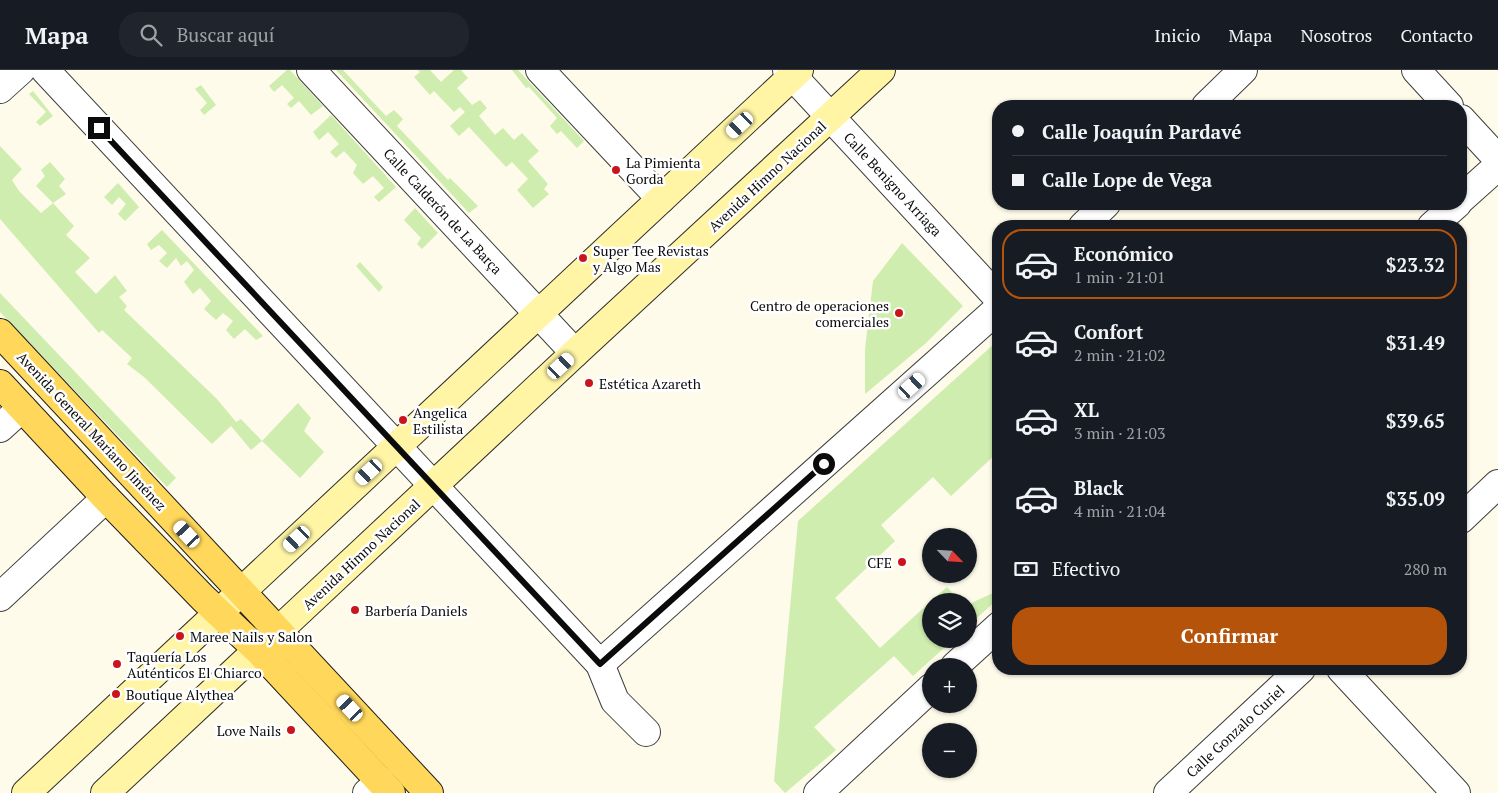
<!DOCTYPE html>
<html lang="es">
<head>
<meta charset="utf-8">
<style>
	body { margin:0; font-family:"PT Serif",serif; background:#20242c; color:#f1f3f6; height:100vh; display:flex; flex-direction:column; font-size:19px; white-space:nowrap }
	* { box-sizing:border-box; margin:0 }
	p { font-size:16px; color:#9ea1a6 }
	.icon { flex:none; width:28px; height:28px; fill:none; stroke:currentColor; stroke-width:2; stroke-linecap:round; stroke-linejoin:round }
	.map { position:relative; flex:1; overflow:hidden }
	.sheet { position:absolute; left:992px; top:150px; width:475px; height:455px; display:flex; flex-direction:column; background:#171b24; border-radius:20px; box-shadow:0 1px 4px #0004 }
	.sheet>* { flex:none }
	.top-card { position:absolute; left:992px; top:30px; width:475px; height:110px; border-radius:20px; box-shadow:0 1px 4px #0004; display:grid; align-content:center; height:110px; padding:0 20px; background:#171b24 }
	.needle { width:32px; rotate:115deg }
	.controls { position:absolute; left:922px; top:458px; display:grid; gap:10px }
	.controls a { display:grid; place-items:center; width:55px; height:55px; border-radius:50%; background:#171b24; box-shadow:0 1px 4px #0004; font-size:25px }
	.end { position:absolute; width:22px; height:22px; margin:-11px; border:6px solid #0b0b0b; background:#fff; box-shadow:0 0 0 2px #fff }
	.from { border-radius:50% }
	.car { position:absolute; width:15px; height:30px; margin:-15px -8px; border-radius:6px; box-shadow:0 0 4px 1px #0007; background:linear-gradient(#fff 24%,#345 0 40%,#fff 0 76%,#345 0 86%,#fff 0) }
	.top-card b { display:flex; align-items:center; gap:18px; height:48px; font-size:19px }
	.top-card b+b { border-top:1px solid #363941 }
	.top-card i { width:12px; height:12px; background:#f1f3f6 }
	ul { padding:9px 0 0; list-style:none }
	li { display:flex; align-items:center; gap:15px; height:70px; margin:0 10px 8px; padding:0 10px; border:2px solid transparent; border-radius:20px }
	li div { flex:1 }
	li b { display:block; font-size:19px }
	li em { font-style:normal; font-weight:700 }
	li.active { border-color:#b45309 }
	li>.icon { width:45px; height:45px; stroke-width:1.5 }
	.pay { display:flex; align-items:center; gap:12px; height:55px; padding:0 20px; font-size:19px }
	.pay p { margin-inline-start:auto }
	.cta { display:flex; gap:10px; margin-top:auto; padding:10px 20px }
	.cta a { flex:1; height:58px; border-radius:20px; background:#b45309; color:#fff; font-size:20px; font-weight:700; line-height:58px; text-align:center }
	header { display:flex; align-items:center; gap:30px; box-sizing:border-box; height:70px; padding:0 25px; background:#171b24; border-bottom:1px solid #363941 }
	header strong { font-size:24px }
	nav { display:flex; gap:28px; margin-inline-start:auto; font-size:18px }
	.search { width:350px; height:45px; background:#20242c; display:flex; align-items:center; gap:12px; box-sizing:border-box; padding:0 18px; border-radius:20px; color:#9ea1a6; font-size:19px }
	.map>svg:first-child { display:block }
	.garden { fill:#cfedaf }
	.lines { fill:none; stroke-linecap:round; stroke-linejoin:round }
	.minor-casing { stroke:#3e3e3e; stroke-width:30 }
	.secondary-casing { stroke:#2d2d2d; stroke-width:30 }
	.primary-casing { stroke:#1c1c1c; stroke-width:30 }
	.minor { stroke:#fff; stroke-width:28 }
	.secondary { stroke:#fff5a5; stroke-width:28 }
	.primary { stroke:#ffd75a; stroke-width:28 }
	.route { stroke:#0b0b0b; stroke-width:6 }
	.poi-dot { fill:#c9161e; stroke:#fff; stroke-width:2 }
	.labels { text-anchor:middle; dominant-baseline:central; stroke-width:5; stroke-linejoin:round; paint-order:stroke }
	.poi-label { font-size:14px; fill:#0b0b0b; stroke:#fff; text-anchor:start }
	.street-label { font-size:14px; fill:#0b0b0b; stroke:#fff }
</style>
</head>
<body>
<header>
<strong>Mapa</strong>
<div class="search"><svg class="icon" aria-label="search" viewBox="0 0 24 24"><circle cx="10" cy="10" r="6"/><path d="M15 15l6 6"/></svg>Buscar aquí</div>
<nav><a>Inicio</a><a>Mapa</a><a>Nosotros</a><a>Contacto</a></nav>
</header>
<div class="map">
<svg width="1498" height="723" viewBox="0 0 1498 723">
	<rect width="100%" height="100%" fill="#fffbea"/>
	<!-- garden -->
	<g class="garden">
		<path d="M287,0H290L323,36L311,45L299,31L291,38L287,34L294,28L282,15L274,22L269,16Z"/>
		<path d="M336,0H343L386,46L394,40L403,49L397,56L448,110L450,108L478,136L469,143Z"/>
		<path d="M418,0H430L441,12L454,0H461L468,8L457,18L472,35L480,30L487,38L479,46L495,65L503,58L514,70L522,63L539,81L528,91L548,114L544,119L549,124L533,138L517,120L528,109L512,92L506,97L469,57L459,66L450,56L465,42L460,37L454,42L434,21L430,25L414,7L420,2Z"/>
		<path d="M512,0H518L584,71L577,78L561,61L557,64L550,56L557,48L529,17L526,18Z"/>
		<path d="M201,15L216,35L204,45L200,40L207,33L195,19Z"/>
		<path d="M33,21L53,46L40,56L36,52L46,42L29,24Z"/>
		<path d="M331,45L396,117L379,132L374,127L384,118L373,106L363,114L353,103L357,95L344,81L336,88L330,82L339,74L328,62L319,70L313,62Z"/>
		<path d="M0,76L22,99L12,110L19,121L41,143L53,133L36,116L45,106L41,100L50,92L65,109L59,116L66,124L53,133L74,156L66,165L90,188L75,202L96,224L115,205L127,221L119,227L127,236L124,240L217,329L236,352L241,349L262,371L298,333L311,348L304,361L324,382L300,408L262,371L251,380L231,356L212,374L144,307L127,294L132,288L102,260L99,263L0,149Z"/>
		<path d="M118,113L139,137L125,151L118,144L126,134L119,127L112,135L104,127Z"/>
		<path d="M415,138L438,163L422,179L417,174L421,168L404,150Z"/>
		<path d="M162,160L263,266L256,270L245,259L234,269L226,260L233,251L223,243L216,250L204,239L211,231L200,218L193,224L184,212L194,200L187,191L181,196L176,188L167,198L159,191L167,183L159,175L151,180L147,174Z"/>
		<path d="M902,173L963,236L926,273L865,324V279L873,211Z"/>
		<path d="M360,192L383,217L379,222L356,196Z"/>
		<path d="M0,223L176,408L167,417L0,242Z"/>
		<path d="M995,273L999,278V381L951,426L933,407L881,455L895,471L835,528L880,578L931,531V569H954L913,606L894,586L814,657L836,680L785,723L774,711L798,451Z"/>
		<path d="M999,514V528L969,555V534L993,523Z"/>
		<path d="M947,517L960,531H931Z"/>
	</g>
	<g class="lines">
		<defs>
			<g id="minor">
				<path d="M45,0L600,594L615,631L646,662"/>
				<path d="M311,0L575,283"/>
				<path d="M540,0L661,129"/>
				<path d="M787,0L999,229"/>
				<path d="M1416,0L1449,36"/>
				<path d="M0,19L21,0"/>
				<path d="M1206,36L1243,0"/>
				<path d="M1461,49L1498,89"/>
				<path d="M1461,129L1498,96"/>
				<path d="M1083,156L1106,134"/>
				<path d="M1432,156L1457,134"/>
				<path d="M0,358L22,338"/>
				<path d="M1461,449L1498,414"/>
				<path d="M0,527L106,428"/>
				<path d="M600,594L999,238"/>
				<path d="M955,596L999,556"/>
				<path d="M1341,599L1456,723"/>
				<path d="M367,723L380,711"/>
				<path d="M818,723L931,618"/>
				<path d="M1168,723L1301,599"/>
			</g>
			<g id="secondary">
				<path d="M26,723L799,0"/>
				<path d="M105,723L575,283L881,0"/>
			</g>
			<g id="primary">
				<path d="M0,263L429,723"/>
				<path d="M0,314L106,428L203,528L259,581L391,723"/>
			</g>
		</defs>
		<!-- minor casing -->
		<use href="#minor" class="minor-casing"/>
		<!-- secondary casing -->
		<use href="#secondary" class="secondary-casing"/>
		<!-- primary casing -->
		<use href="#primary" class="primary-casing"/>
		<!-- minor -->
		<use href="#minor" class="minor"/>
		<!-- secondary -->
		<use href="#secondary" class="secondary"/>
		<!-- primary -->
		<use href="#primary" class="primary"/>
	</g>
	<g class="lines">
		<!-- route -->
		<path class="route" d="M99,58L600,594L824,394"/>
	</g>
	<!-- markers -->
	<g class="poi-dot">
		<circle cx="616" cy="100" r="5"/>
		<circle cx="583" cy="188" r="5"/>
		<circle cx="899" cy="243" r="5"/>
		<circle cx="589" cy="313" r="5"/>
		<circle cx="403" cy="350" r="5"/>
		<circle cx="902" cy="492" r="5"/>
		<circle cx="355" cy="540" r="5"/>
		<circle cx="180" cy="566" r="5"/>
		<circle cx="117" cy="594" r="5"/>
		<circle cx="116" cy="624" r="5"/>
		<circle cx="291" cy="660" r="5"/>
	</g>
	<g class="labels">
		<!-- poi labels -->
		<g class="poi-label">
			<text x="626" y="92">La Pimienta<tspan x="626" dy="16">Gorda</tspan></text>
			<text x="593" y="180">Super Tee Revistas<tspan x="593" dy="16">y Algo Mas</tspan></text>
			<text x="889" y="235" text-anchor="end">Centro de operaciones<tspan x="889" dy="16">comerciales</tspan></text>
			<text x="599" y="313">Estética Azareth</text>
			<text x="413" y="342">Angelica<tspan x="413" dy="16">Estilista</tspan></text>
			<text x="892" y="492" text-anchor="end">CFE</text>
			<text x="365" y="540">Barbería Daniels</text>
			<text x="190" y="566">Maree Nails y Salon</text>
			<text x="127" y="586">Taquería Los<tspan x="127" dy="16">Auténticos El Chiarco</tspan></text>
			<text x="126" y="624">Boutique Alythea</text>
			<text x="281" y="660" text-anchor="end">Love Nails</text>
		</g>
		<!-- street labels -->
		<g class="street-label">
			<text transform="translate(767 106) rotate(-43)">Avenida Himno Nacional</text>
			<text transform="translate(893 114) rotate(47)">Calle Benigno Arriaga</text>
			<text transform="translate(443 141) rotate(47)">Calle Calderón de La Barça</text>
			<text transform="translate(92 361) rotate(47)">Avenida General Mariano Jiménez</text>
			<text transform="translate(361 484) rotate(-43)">Avenida Himno Nacional</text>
			<text transform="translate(1235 661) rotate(-43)">Calle Gonzalo Curiel</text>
		</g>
	</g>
</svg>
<div class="controls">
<a><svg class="needle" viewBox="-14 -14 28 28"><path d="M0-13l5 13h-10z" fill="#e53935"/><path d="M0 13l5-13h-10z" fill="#9ea1a6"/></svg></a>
<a><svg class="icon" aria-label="layers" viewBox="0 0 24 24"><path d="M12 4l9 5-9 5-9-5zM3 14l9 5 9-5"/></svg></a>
<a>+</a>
<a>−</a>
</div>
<i class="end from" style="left:824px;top:394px"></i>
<i class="end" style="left:99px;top:58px"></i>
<i class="car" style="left:740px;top:55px;rotate:227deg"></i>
<i class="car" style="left:561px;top:296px;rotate:47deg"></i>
<i class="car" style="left:912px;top:316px;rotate:48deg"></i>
<i class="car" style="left:369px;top:402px;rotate:227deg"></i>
<i class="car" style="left:187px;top:464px;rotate:317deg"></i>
<i class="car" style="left:297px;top:469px;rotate:227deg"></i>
<i class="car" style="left:350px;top:638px;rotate:317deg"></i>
<div class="top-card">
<b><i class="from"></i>Calle Joaquín Pardavé</b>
<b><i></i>Calle Lope de Vega</b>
</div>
<section class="sheet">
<ul>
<li class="active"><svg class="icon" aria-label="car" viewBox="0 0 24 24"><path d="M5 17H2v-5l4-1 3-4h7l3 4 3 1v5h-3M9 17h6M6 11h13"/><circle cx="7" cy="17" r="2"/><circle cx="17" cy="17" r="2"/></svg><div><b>Económico</b><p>1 min · 21:01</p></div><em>$23.32</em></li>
<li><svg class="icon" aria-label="car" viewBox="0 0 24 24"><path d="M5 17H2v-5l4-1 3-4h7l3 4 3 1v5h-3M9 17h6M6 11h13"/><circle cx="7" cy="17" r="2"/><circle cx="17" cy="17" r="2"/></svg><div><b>Confort</b><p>2 min · 21:02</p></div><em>$31.49</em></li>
<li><svg class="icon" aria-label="car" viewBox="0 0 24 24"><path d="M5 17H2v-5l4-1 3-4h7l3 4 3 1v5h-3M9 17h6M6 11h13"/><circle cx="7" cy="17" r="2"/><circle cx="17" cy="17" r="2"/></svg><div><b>XL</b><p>3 min · 21:03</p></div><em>$39.65</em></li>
<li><svg class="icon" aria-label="car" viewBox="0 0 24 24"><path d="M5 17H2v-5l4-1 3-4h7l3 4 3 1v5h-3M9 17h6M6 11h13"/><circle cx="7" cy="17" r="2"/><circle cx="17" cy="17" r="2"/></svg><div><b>Black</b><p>4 min · 21:04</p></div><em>$35.09</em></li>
</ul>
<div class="pay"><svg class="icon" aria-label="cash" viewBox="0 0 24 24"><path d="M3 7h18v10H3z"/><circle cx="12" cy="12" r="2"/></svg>Efectivo<p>280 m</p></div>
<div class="cta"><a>Confirmar</a></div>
</section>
</div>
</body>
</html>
